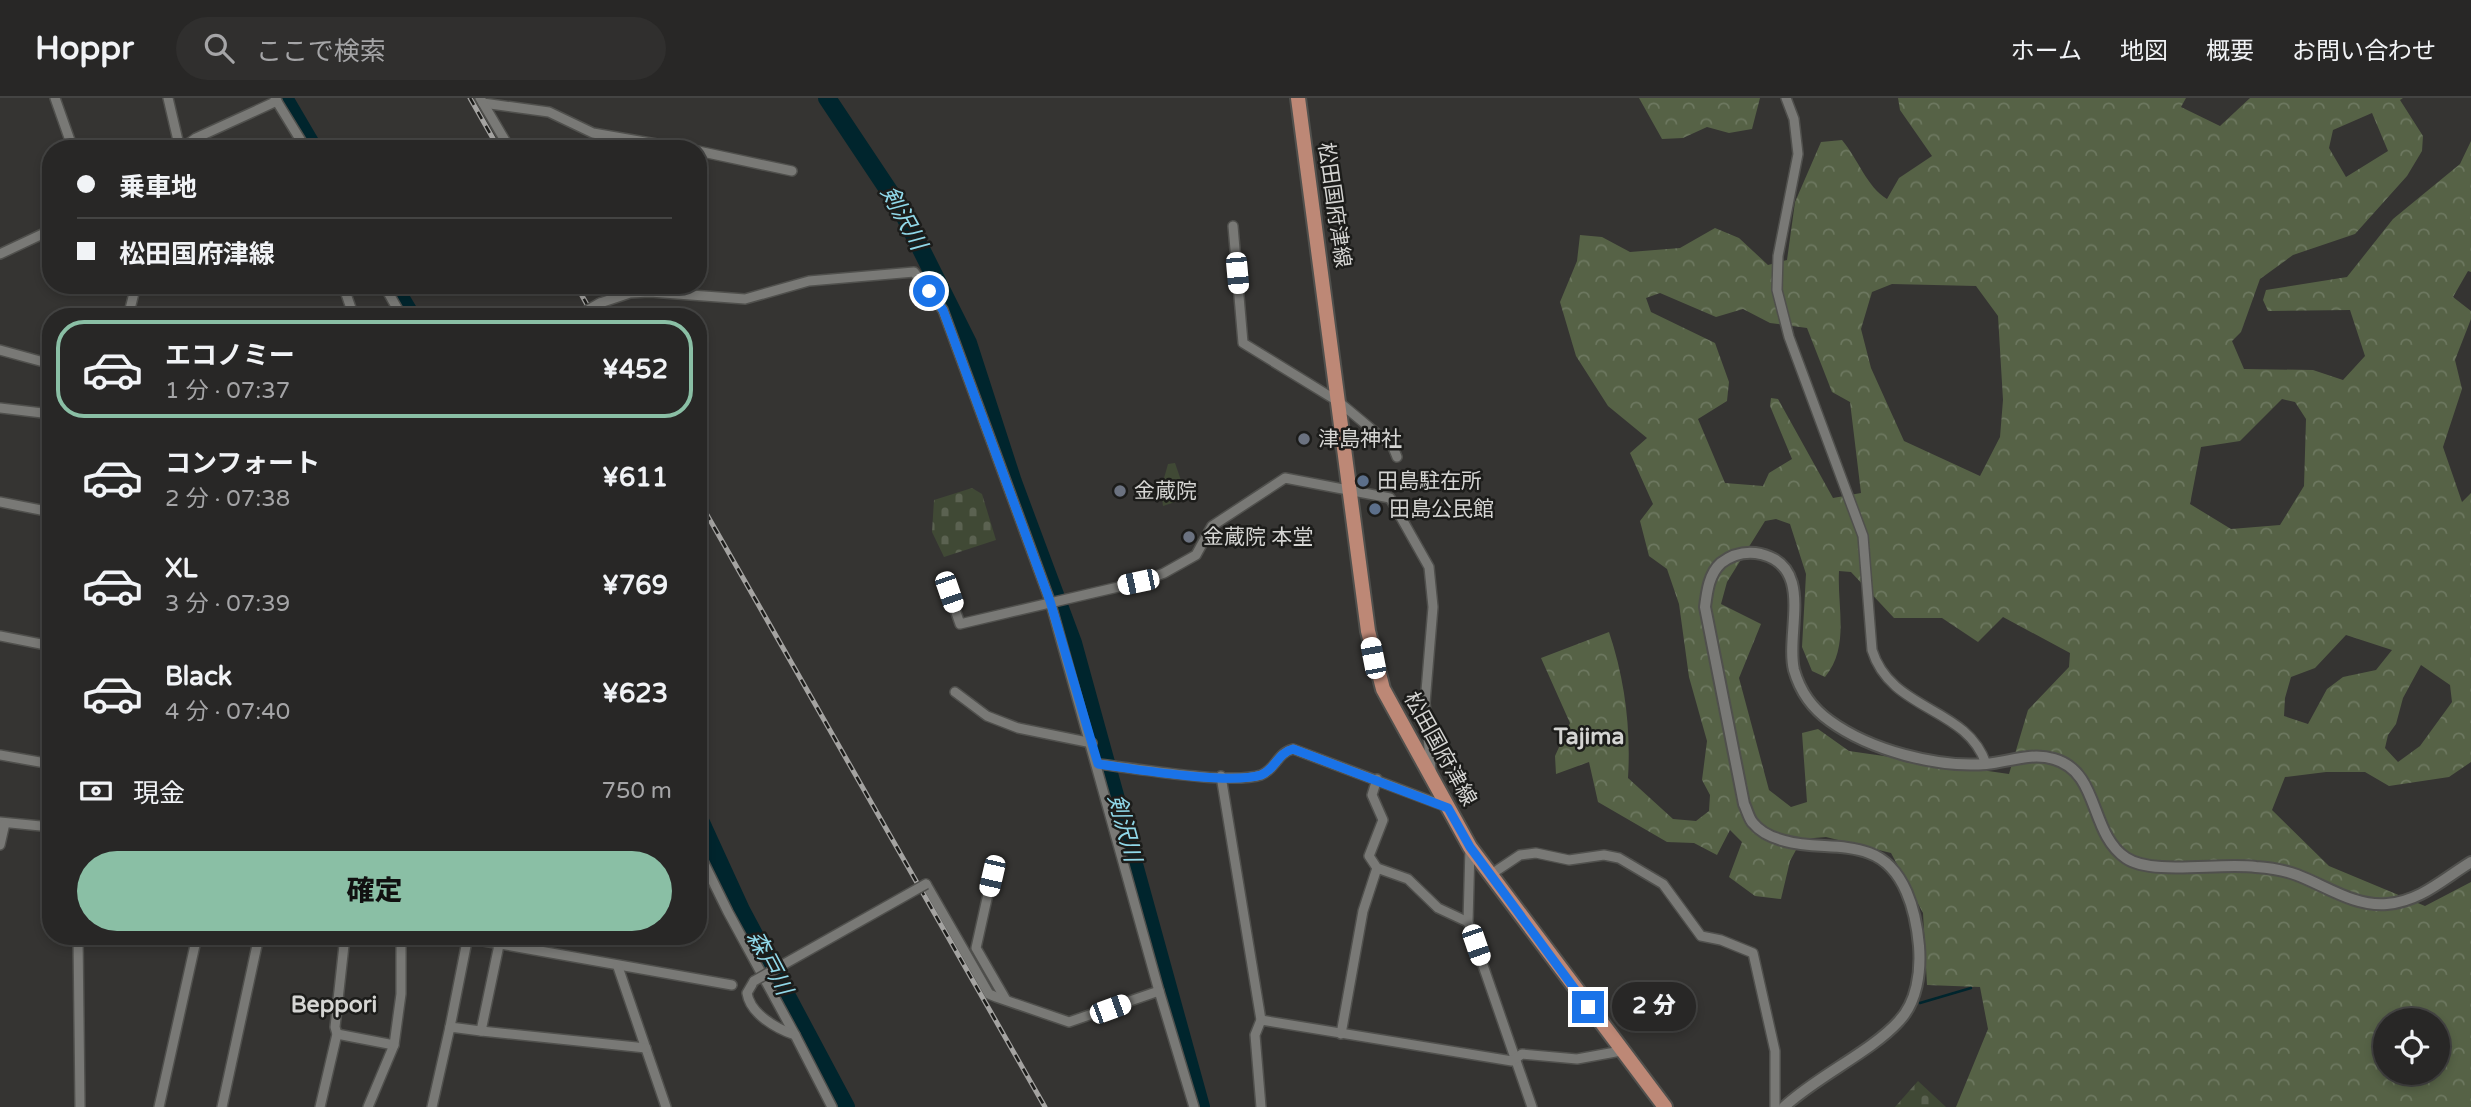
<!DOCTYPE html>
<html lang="ja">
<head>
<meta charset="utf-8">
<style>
	body { margin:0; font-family:"Varela Round","Noto Sans JP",sans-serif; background:#302f2e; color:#f1f3f6; height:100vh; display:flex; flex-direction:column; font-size:26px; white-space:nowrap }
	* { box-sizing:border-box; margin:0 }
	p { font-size:23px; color:#a5a5a7 }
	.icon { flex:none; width:38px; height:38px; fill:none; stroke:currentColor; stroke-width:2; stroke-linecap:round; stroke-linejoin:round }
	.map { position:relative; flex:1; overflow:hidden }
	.sheet { position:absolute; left:42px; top:210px; width:665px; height:637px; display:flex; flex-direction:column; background:#282726; border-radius:28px; box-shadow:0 4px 10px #0003,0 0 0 2px #444443 }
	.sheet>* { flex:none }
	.banner { position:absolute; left:42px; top:42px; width:665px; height:154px; border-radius:28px; box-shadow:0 4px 10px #0003,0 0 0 2px #444443; display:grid; align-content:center; height:154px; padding:0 35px; background:#282726 }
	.fabs { position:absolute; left:2373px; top:910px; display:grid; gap:14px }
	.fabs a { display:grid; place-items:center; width:77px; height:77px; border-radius:50%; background:#282726; box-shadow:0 4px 10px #0003,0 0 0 2px #444443; font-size:35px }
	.end { position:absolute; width:32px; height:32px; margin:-16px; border:9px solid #1a73e8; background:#fff; box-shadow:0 0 0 4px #fff }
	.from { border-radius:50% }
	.bubble { position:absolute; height:49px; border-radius:24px; background:#282726; box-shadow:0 4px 10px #0003,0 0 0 2px #444443; font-size:23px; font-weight:800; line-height:49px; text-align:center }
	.car { position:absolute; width:21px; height:42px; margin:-21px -10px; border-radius:9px; box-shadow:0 0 5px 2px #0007; background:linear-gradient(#fff 24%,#345 0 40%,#fff 0 76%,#345 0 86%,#fff 0) }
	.banner b { display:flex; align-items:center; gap:24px; height:66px; font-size:26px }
	.banner b+b { border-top:2px solid #444443 }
	.banner i { width:18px; height:18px; background:#f1f3f6 }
	ul { padding:12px 0 0; list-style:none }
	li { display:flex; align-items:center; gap:21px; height:98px; margin:0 14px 10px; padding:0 21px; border:4px solid transparent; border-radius:28px }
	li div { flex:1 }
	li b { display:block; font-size:26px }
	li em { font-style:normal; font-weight:800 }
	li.active { border-color:#8abfa5 }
	li>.icon { width:63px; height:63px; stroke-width:1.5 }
	.pay { display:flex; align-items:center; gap:18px; height:77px; padding:0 35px; font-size:26px }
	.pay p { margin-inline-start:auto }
	.primary-button { display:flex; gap:14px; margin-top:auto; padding:14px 35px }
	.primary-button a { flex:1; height:80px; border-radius:42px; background:#8abfa5; color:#111; font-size:28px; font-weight:800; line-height:80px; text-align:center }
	header { display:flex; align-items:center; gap:42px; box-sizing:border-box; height:98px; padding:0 35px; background:#282726; border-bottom:2px solid #444443 }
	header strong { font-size:33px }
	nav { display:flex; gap:38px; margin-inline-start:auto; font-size:24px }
	.search { width:490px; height:63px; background:#302f2e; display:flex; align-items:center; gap:18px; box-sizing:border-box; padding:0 24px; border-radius:38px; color:#a5a5a7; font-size:26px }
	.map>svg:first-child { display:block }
	.forest { fill:url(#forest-crowns); fill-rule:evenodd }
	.cemetery { fill:url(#cemetery-stones) }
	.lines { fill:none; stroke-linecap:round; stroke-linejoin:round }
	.stream { stroke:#00252d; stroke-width:2.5 }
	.river { stroke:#00252d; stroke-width:18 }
	.minor-casing { stroke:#50504d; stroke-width:12 }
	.tertiary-casing { stroke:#50504d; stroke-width:14 }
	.primary-casing { stroke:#50504d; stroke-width:18 }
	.minor { stroke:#797976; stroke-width:9 }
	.tertiary { stroke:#797976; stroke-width:10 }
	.primary { stroke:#bd8876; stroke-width:14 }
	.rail-casing { stroke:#a4a3a1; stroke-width:5 }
	.rail { stroke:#1c1c1a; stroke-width:2.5; stroke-dasharray:8; stroke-linecap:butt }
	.minor-bridge-casing { stroke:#50504d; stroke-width:12; stroke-linecap:butt }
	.minor-bridge { stroke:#797976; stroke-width:9 }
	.route { stroke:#1a73e8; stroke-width:9 }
	.worship-dot { fill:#6b7280; stroke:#1c1c1a; stroke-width:2.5 }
	.service-dot { fill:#5c6f8a; stroke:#1c1c1a; stroke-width:2.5 }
	.labels { text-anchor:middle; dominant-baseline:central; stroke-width:5; stroke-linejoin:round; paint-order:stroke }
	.street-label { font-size:21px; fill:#d5d5d3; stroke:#1c1c1a }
	.poi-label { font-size:21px; fill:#d5d5d3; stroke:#1c1c1a; text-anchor:start }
	.water-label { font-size:23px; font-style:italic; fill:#90d8e9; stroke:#1c1c1a }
	.neighbourhood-label { font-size:23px; font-weight:bold; fill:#d5d5d3; stroke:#1c1c1a }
</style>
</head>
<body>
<header>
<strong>Hoppr</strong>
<div class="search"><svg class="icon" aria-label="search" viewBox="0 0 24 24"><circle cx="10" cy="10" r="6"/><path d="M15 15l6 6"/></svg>ここで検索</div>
<nav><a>ホーム</a><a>地図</a><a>概要</a><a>お問い合わせ</a></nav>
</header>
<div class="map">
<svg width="2471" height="1009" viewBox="0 0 2471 1009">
	<defs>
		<pattern id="forest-crowns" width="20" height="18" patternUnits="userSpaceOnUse" patternTransform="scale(1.75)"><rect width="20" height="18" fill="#566246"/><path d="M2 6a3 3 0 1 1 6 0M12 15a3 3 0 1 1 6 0" fill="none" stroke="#6d7860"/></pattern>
		<pattern id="cemetery-stones" width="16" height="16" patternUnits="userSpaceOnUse" patternTransform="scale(1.75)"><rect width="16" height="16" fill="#404935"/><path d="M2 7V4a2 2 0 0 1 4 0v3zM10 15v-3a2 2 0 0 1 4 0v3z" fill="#5b6251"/></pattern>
	</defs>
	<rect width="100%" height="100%" fill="#353432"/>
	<!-- forest -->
	<g class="forest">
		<path d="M1639,0H1760L1752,31L1729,35L1707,29L1683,40L1662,41Z"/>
		<path d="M1898,0H2186L2181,9L2220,28L2250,0H2403L2400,2L2423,38L2422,53L2407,78L2355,136L2293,157L2260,181L2241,234L2232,243L2244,271L2313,272L2343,282L2365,258L2350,212L2268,213L2263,202L2266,192L2347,179L2393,121L2460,66L2471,43V174L2468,173L2453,199L2471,213V221L2455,262L2462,291L2443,349L2462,404L2471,395V664L2449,679L2389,688L2365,674H2326L2285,679L2272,712L2329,768L2425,808L2471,784V1009H1956L1988,931L1980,889L1927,887L1923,815L1891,755L1826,739L1802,741L1790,763L1781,801L1755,798L1729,779L1742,744L1730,732L1717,757L1694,745L1667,744L1598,704L1589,664L1556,676L1555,658L1570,625L1541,560L1609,534C1625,582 1631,630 1628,680L1673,721L1696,723L1709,713L1710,697L1702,682L1707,643L1689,579L1679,506L1667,471L1649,458L1640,423L1653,406L1630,355L1647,340L1608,308L1576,258L1560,204L1577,163L1580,137L1602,139L1630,154L1680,150L1715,130L1739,140L1768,167L1787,162L1795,104L1821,44L1842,42C1858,61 1867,89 1887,101L1899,80L1932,58L1900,12ZM2372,15L2388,53L2346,79L2329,50L2333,32ZM1892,186L1976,188L1998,218L2003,302L2000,339L1980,378L1904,343L1871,270L1861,231L1872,194ZM1660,195L1716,219L1743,211L1770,225L1807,230L1832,294L1850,304L1861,395L1833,400L1778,301L1771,300L1770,308L1792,361L1769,375L1763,388L1725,385L1698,321L1727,303L1729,284L1715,245L1651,214L1646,200ZM2282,301L2295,304L2306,321L2304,388L2280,427L2231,431L2190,406L2201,349L2240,343ZM1776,421L1790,426L1806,476L1802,549L1812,573L1825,579C1850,549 1837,509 1839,473L1851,474L1894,520H1942L1978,544L2003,519L2070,555L2069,569L2028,612L2009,676L1849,653L1818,631L1802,635L1807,704L1791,709L1769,692L1739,580L1761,526L1721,506L1727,484L1765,423ZM2346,537L2392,552L2376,572L2343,579L2327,591L2308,626L2284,618L2285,600L2291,579L2315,570ZM2421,567L2450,587L2452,604L2420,648L2398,664L2385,650L2388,637L2396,626L2403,600ZM2385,922H2438V975H2385Z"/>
	</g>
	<!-- cemetery -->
	<g class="cemetery">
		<path d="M1175,365L1187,400L1163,408L1161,391L1168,366Z"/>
		<path d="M972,390L982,396L996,442L944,459L932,434L934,402Z"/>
		<path d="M1918,983L1946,1009H1895Z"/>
	</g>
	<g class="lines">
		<!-- stream -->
		<path class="stream" d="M1920,905L1971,890"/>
		<!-- river -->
		<g class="river">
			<path d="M284,0L314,51"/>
			<path d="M827,0L901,111L968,245L1013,384L1073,545L1201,1009"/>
			<path d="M393,187L412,219"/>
			<path d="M698,718L741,812L846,1009"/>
		</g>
		<defs>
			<g id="minor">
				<path d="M55,0L73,51"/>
				<path d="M168,0L180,51"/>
				<path d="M480,0L483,5L549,14L593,35L685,51"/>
				<path d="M1786,0L1794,21L1798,56L1778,158L1777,192L1789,239L1863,438L1872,552C1891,614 1967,608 1986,666"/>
				<path d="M276,2L306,51"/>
				<path d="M483,5L510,51"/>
				<path d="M181,51L196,40L277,3L275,0"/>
				<path d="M698,53L792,73"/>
				<path d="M1233,128L1243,245L1339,304L1393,349L1397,359"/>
				<path d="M0,156L51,132"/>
				<path d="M343,187L354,219"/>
				<path d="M384,187L402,219"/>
				<path d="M600,205L630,195L650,194L745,201L809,183L914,174L943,212L1050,503L1159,893L1194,1009"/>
				<path d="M128,219L136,187"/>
				<path d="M0,252L51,266"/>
				<path d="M0,310L51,316"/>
				<path d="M0,404L51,414"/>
				<path d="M949,494L960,526L1144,483L1164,475L1196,457L1212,428L1285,380L1390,400L1429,469L1433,509L1425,605L1431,672"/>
				<path d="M0,538L51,548"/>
				<path d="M955,594L987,618L1018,630L1092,645"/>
				<path d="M0,657L51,666"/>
				<path d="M1098,666C1134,670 1230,687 1261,677C1276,671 1277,655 1293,651L1447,709"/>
				<path d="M1221,678L1261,922L1255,937L1261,1009"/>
				<path d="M0,724L51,729"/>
				<path d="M0,747L5,725"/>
				<path d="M1470,749L1468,824L1532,1009"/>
				<path d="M698,753L728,814L795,937"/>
				<path d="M1377,770L1408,781L1438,810L1468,824"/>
				<path d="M1490,777L1520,757L1536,755L1569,762L1604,757L1619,760L1663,786L1701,838L1721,842L1753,855L1775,953V1009"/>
				<path d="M992,778L976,850L1006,902"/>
				<path d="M926,786L989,896L996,899L1069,924L1159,893"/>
				<path d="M78,838L80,1009"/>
				<path d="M455,838L732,887"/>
				<path d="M618,869L666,1009"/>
				<path d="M754,883L747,895C750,916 777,931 795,937L832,1009"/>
				<path d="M1261,922L1512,963L1522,956L1577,961L1621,953"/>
				<path d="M450,929L468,838"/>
				<path d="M481,933L646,950"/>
				<path d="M337,936L394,947L368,1009"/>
				<path d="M1341,936L1363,813L1377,770L1369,758L1383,722L1372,697L1377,681"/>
				<path d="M394,947L401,896V838"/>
				<path d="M159,1009L197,838"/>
				<path d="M222,1009L259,838"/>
				<path d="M320,1009L337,936L335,929L345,838"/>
				<path d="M432,1009L450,929L481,933L499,847"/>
			</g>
			<path id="tertiary" d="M1784,1009C1817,978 1871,954 1899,923C1917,904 1921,874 1919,848C1916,814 1905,768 1869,755C1843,745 1812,751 1785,743C1773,740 1761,735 1753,725C1749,721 1747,712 1744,706L1705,509C1707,493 1709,476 1721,465C1733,456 1747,453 1761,456C1815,469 1785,535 1794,572C1800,593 1813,611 1830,623C1870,652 1937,670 1986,666C2009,664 2031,654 2054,661C2100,674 2089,735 2126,760C2153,778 2220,764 2256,769C2270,770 2284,772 2297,777C2326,788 2355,809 2387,806C2421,803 2443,781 2471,764"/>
			<path id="primary" d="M1298,0L1368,533L1383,591L1470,749L1665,1009"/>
		</defs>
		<!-- minor casing -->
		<use href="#minor" class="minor-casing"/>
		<!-- tertiary casing -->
		<use href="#tertiary" class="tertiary-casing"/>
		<!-- primary casing -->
		<use href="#primary" class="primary-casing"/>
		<!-- minor -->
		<use href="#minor" class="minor"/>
		<!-- tertiary -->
		<use href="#tertiary" class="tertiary"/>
		<!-- primary -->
		<use href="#primary" class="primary"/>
		<defs>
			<g id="rail">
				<path d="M470,0L499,51"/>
				<path d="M576,187L594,219"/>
				<path d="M698,401L1045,1009"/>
			</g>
		</defs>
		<!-- rail casing -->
		<use href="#rail" class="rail-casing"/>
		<!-- rail -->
		<use href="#rail" class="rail"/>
		<defs>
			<g id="minor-bridge">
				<path d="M576,219L600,205"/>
				<path d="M754,883L926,786"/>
			</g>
		</defs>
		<!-- minor-bridge casing -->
		<use href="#minor-bridge" class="minor-bridge-casing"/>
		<!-- minor-bridge -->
		<use href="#minor-bridge" class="minor-bridge"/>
	</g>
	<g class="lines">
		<!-- route -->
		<path class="route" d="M929,193L943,212L1050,503L1098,666C1135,671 1229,687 1261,677C1276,671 1277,655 1293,651L1448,710L1470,749L1588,909"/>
	</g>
	<!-- markers -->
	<g class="worship-dot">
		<circle cx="1304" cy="341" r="7"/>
		<circle cx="1120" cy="393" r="7"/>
		<circle cx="1189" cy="439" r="7"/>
	</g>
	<g class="service-dot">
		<circle cx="1363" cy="383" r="7"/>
		<circle cx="1375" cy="411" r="7"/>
	</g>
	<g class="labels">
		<!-- street labels -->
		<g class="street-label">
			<text transform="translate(1334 107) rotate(82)">松田国府津線</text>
			<text transform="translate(1440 651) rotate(61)">松田国府津線</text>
		</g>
		<!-- poi labels -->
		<g class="poi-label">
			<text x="1318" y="341">津島神社</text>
			<text x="1377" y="383">田島駐在所</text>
			<text x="1134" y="393">金蔵院</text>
			<text x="1389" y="411">田島公民館</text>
			<text x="1203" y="439">金蔵院 本堂</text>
		</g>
		<!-- water labels -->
		<g class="water-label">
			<text transform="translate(903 120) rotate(61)">剣沢川</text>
			<text transform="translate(1124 730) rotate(75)">剣沢川</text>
			<text transform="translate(769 865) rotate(62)">森戸川</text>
		</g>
		<!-- neighbourhood labels -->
		<g class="neighbourhood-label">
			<text x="1589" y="639">Tajima</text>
			<text x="334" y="907">Beppori</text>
		</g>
	</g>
</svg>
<div class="fabs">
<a><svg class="icon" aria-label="locate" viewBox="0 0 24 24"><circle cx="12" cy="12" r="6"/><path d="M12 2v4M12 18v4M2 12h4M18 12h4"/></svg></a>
</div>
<i class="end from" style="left:929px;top:193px"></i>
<i class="end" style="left:1588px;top:909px"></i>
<div class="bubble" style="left:1612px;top:884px;width:84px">2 分</div>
<i class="car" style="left:1237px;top:175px;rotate:175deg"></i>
<i class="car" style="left:1138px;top:484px;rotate:258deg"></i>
<i class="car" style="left:949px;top:494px;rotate:161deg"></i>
<i class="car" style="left:1373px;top:560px;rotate:349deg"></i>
<i class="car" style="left:992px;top:778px;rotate:193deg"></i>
<i class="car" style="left:1476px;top:847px;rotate:161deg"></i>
<i class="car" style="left:1110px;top:911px;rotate:70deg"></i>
<div class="banner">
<b><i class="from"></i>乗車地</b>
<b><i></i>松田国府津線</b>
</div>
<section class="sheet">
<ul>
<li class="active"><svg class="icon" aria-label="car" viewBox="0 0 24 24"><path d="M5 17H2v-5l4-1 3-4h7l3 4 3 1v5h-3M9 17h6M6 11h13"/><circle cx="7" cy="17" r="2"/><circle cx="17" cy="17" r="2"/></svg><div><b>エコノミー</b><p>1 分 · 07:37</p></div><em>¥452</em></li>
<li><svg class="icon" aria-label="car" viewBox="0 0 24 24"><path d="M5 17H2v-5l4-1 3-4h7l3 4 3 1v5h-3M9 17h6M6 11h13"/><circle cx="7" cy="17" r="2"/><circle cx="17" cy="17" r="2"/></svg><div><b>コンフォート</b><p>2 分 · 07:38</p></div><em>¥611</em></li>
<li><svg class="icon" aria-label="car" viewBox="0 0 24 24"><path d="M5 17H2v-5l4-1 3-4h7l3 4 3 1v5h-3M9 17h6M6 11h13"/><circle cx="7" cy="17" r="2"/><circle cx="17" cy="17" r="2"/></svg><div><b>XL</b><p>3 分 · 07:39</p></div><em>¥769</em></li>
<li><svg class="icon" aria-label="car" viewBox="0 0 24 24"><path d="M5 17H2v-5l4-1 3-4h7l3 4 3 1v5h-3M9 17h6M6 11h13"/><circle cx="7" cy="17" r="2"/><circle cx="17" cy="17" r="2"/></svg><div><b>Black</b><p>4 分 · 07:40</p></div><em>¥623</em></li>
</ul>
<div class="pay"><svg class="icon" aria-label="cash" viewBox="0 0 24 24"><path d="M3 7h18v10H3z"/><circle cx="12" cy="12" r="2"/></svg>現金<p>750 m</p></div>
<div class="primary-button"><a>確定</a></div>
</section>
</div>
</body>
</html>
